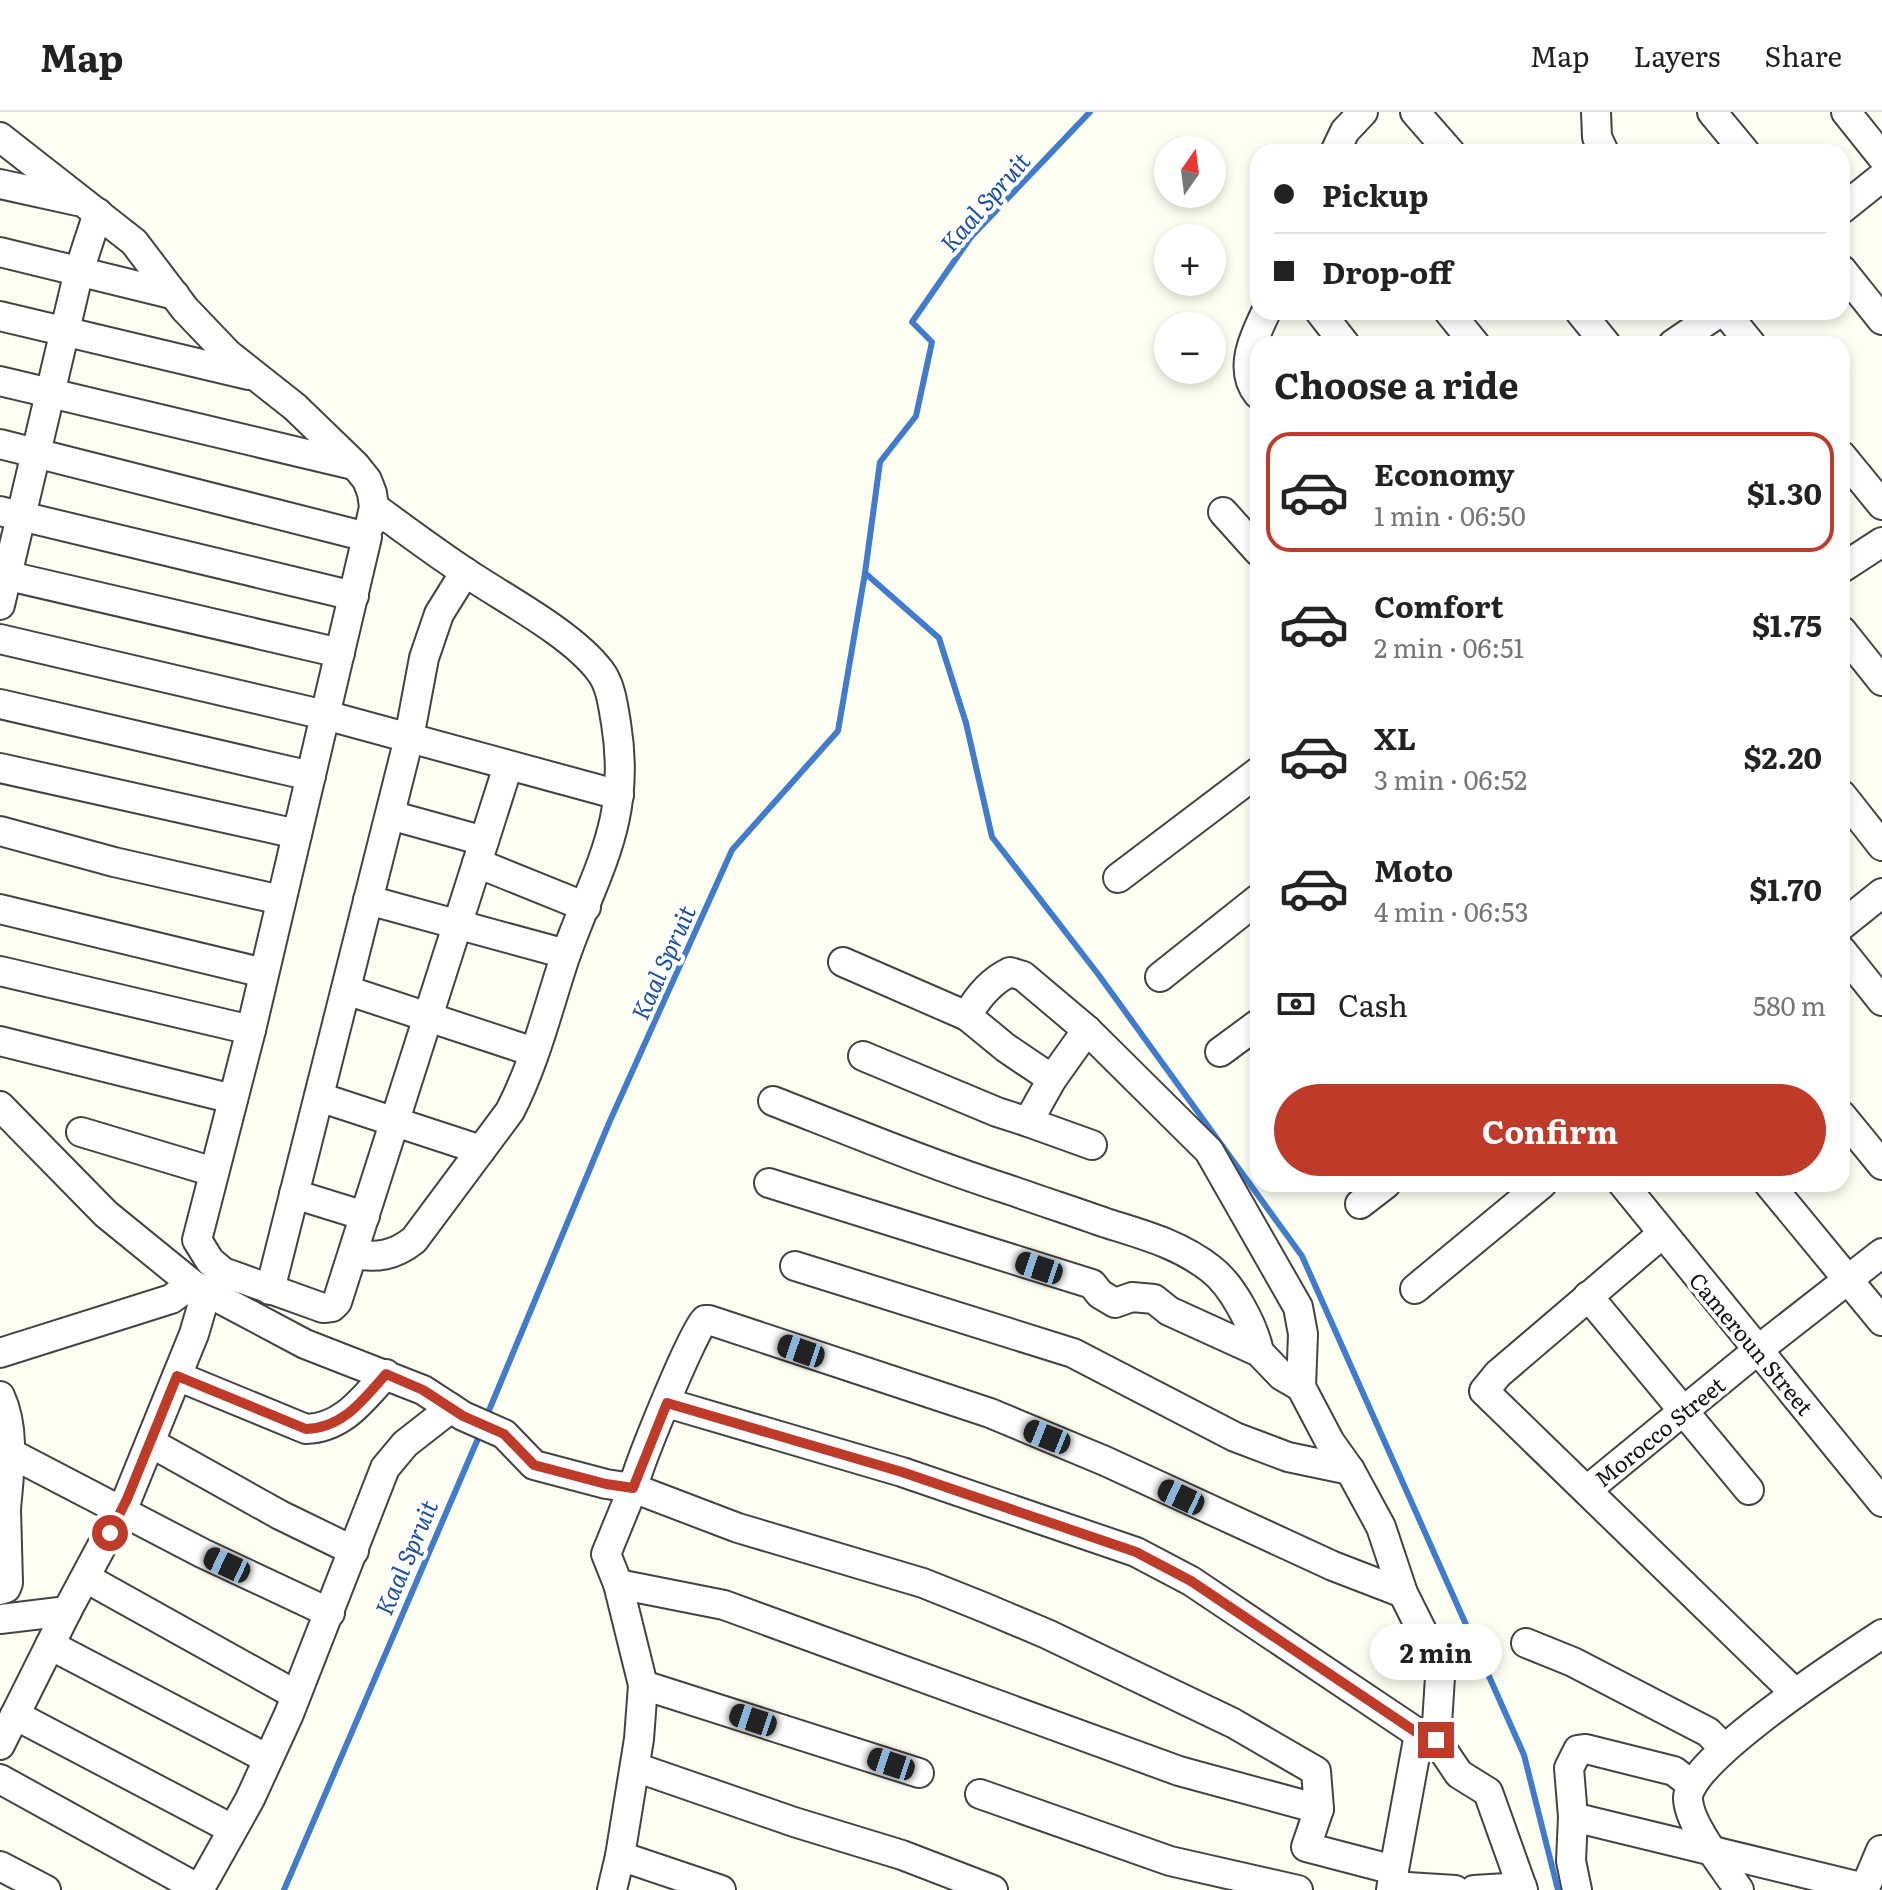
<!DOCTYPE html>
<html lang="en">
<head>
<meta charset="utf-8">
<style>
	body { margin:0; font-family:Literata,serif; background:#f6f6f6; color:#222; height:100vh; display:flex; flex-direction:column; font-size:30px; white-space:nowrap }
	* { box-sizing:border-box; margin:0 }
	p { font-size:26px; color:#767676 }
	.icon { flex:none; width:44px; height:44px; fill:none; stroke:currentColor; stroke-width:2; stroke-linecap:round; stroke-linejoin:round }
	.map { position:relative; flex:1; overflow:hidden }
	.details { position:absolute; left:1250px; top:224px; width:600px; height:856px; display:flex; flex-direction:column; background:#fff; border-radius:24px; box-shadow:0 4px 12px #0003 }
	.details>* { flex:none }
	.hud { position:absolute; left:1250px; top:32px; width:600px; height:176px; border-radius:24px; box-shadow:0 4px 12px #0003; display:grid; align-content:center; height:176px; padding:0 24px; background:#fff }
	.needle { width:52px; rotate:14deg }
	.fabs { position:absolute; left:1154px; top:24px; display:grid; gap:16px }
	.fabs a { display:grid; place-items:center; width:72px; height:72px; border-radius:50%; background:#fff; box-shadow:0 4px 12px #0003; font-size:40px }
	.end { position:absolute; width:36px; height:36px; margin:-18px; border:10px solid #bf3b29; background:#fff; box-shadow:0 0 0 4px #fff }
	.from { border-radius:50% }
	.bubble { position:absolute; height:56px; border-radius:28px; background:#fff; box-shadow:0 4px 12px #0003; font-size:26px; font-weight:700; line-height:56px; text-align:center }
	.car { position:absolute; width:24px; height:48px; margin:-24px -12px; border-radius:10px; box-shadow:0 0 6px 2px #0007; background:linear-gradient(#222 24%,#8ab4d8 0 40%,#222 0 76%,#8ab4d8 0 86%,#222 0) }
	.hud b { display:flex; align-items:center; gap:28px; height:76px; font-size:30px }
	.hud b+b { border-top:2px solid #e0e0e0 }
	.hud i { width:20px; height:20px; background:#222 }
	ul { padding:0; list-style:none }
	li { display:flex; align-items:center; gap:24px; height:120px; margin:0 16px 12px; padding:0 8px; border:4px solid transparent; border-radius:24px }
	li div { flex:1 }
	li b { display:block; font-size:30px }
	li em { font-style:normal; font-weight:700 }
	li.active { border-color:#bf3b29 }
	li>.icon { width:72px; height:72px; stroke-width:1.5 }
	h2 { padding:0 24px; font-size:36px; line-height:96px }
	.pay { display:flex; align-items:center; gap:20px; height:88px; padding:0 24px; font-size:30px }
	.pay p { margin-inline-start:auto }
	.action { display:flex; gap:16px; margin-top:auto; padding:16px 24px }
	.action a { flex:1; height:92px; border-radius:48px; background:#bf3b29; color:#fff; font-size:32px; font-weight:700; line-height:92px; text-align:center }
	header { display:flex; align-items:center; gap:48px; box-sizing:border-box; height:112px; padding:0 40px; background:#fff; border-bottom:2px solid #e0e0e0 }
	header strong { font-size:38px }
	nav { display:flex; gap:44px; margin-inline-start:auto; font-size:28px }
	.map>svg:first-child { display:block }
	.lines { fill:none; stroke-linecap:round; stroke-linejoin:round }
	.stream { stroke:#407ccb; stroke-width:6 }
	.minor-casing { stroke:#434343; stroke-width:32 }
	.minor { stroke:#fff; stroke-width:28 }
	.route { stroke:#bf3b29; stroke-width:10 }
	.labels { text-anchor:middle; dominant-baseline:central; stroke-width:8; stroke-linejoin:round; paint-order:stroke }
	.street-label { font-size:22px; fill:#101010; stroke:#fff }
	.water-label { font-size:24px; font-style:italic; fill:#1a4fa1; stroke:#fff }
</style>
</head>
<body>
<header>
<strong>Map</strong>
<nav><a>Map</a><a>Layers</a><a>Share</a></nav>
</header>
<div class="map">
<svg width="1882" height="1778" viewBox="0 0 1882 1778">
	<rect width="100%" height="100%" fill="#fffef3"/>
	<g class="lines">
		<!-- stream -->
		<g class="stream">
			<path d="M865,461L939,526L966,611L992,725L1098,862L1302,1144L1524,1643L1558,1778"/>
			<path d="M485,1308L609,1011L732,738L838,619L865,461L880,350L916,304L932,230L912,210L971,125L1090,0"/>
			<path d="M284,1778L480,1322"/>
		</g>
		<defs>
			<g id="minor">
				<path d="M1415,0L1450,40"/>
				<path d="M1596,0L1597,25L1604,40"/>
				<path d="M1712,0L1745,40"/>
				<path d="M1846,0L1882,45"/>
				<path d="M0,25L134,130L185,197L228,242L295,295L355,353L367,368L372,381L374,395L370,413"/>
				<path d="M1335,40L1345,19L1363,0"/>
				<path d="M0,72L77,89"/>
				<path d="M1842,97L1882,65"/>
				<path d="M0,140L175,183"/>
				<path d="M1842,158L1882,208"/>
				<path d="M1320,200L1345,232"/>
				<path d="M1449,200L1475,232"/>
				<path d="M1580,200L1606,232"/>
				<path d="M1725,200L1751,232"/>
				<path d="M0,204L248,263"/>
				<path d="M1673,232L1720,200"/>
				<path d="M0,269L353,353"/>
				<path d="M1258,282C1238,257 1254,225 1266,200"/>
				<path d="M0,332L367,425L251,918L197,1128L210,1149L223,1160L323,1196L332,1195L337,1190L508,654"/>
				<path d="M1842,344L1882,393"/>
				<path d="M0,399L354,484"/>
				<path d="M1223,400L1258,439"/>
				<path d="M1842,456L1882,430"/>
				<path d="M0,462L340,541"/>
				<path d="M0,493L79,159L98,101"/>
				<path d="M1842,519L1882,569"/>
				<path d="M0,527L325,603L619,683"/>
				<path d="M0,592L311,664"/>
				<path d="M0,656L297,722"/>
				<path d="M1842,683L1882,734"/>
				<path d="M390,703L484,729"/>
				<path d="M0,719L114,750L281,788"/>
				<path d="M477,751L586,795"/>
				<path d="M1118,766L1258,660"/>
				<path d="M368,788L566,842"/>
				<path d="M0,797L264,861"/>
				<path d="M1842,813L1882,781"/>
				<path d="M1842,839L1882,889"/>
				<path d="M843,850L967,904C977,886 991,869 1010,860L1023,864L1087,918L1209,1039L1298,1195L1303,1222L1301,1275L1330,1330L1350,1358L1381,1415L1403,1481L1436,1547L1440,1565L1436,1628L1459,1662L1488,1680L1523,1778"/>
				<path d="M0,859L251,918"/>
				<path d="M1160,865L1258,787"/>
				<path d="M346,878L534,940"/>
				<path d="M967,904L1006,936L1052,967L1087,918"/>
				<path d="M0,929L233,987"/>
				<path d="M1220,940L1258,912"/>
				<path d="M863,944L997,1000L1028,1010L1052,967"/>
				<path d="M319,985L481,1038"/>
				<path d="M773,989C852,1020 932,1053 1013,1079C1044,1090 1075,1100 1106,1111C1144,1123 1179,1132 1211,1157C1232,1173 1254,1214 1259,1240"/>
				<path d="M0,994L106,1102L192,1172L171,1187L0,1241"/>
				<path d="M1842,1004L1882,1053"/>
				<path d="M1028,1010L1092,1033"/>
				<path d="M81,1020L214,1060"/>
				<path d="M769,1071L1092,1172L1100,1182L1115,1191L1132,1185L1154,1187L1169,1199L1259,1240L1282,1264L1301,1275"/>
				<path d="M1623,1072L1882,1390"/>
				<path d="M1769,1072L1882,1209"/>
				<path d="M294,1082L365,1104"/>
				<path d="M1360,1092L1386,1072"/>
				<path d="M1662,1122L1498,1262L1484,1279L1795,1581"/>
				<path d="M353,1142C377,1146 394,1144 414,1128L510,999C535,951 548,896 565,845C596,757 632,710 616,611C613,594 611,573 600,559C572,522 507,488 468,462C436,441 405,418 374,395"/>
				<path d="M795,1154L1073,1241L1235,1325L1288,1345L1350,1358"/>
				<path d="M192,1172L305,1232L423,1278L463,1304L504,1322L534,1353L606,1372L633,1376L606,1442L618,1472L643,1573L639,1627L620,1744L612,1778"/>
				<path d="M1415,1177L1542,1072"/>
				<path d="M270,1178L409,626L424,546L439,502L465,460"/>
				<path d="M1588,1184L1749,1378"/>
				<path d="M177,1264L306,1317C343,1316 363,1287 386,1262"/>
				<path d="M0,1284C16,1318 9,1361 6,1397H0"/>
				<path d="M667,1291L902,1360L1136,1440L1191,1469L1419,1622L1436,1628"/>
				<path d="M151,1331L280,1403L354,1439"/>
				<path d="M10,1341L202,1441L330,1501"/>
				<path d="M1587,1378L1759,1237L1882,1141"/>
				<path d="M86,1466L296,1583"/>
				<path d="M618,1472L724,1493L1179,1659L1319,1697"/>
				<path d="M0,1478L6,1476L8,1471L6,1397"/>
				<path d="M0,1507L67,1499"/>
				<path d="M1526,1531L1573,1550L1708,1620L1716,1628L1722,1639"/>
				<path d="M50,1533L268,1647"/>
				<path d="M643,1573L919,1661"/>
				<path d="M15,1603L232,1717"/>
				<path d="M0,1633L67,1499L127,1387L194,1222L206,1181"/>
				<path d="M635,1655L794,1710L902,1743L993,1778"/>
				<path d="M0,1667L199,1777"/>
				<path d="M980,1682L1170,1749L1298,1778"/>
				<path d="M1573,1705L1865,1776L1881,1738"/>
				<path d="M620,1744L721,1778"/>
				<path d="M0,1754L46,1778"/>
				<path d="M1394,1758L1419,1622"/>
				<path d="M1392,1774L1455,1778"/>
				<path d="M199,1778L250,1687L289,1602L385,1356L405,1332L451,1296"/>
				<path d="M1391,1778L1394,1758L1306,1735L1319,1697L1316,1659L1233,1611L1047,1522L983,1495L923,1471L738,1416L633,1376C638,1354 693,1218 705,1208H709L990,1301L1105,1349L1333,1454L1403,1481"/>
				<path d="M1474,1778L1522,1775"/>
				<path d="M1577,1778L1571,1749L1573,1705L1569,1656L1578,1638L1586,1637L1674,1659L1692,1673"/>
				<path d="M1739,1778C1724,1755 1689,1713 1688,1687C1686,1649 1848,1545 1882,1522"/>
			</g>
		</defs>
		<!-- minor casing -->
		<use href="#minor" class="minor-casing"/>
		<!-- minor -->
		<use href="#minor" class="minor"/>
	</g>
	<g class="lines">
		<!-- route -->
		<path class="route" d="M110,1421L127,1387L177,1264L306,1317C343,1316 363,1288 386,1262L423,1278L463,1304L504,1322L534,1353L606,1372L633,1376L667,1291L902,1360L1136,1440L1191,1469L1419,1622L1436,1628"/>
	</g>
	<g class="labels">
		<!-- street labels -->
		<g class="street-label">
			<text transform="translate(1752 1231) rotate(50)">Cameroun Street</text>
			<text transform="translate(1659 1319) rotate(-39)">Morocco Street</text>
		</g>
		<!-- water labels -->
		<g class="water-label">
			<text transform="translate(984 89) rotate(-49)">Kaal Spruit</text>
			<text transform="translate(662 850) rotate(-66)">Kaal Spruit</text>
			<text transform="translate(405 1445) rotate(-67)">Kaal Spruit</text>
		</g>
	</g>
</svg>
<div class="fabs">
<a><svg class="needle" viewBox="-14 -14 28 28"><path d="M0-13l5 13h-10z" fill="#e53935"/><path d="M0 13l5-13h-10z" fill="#767676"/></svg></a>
<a>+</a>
<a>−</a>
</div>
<i class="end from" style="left:110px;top:1421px"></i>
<i class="end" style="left:1436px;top:1628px"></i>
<div class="bubble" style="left:1370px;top:1512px;width:132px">2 min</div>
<i class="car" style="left:1039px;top:1156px;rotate:288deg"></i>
<i class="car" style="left:801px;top:1239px;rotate:289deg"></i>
<i class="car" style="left:1047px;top:1325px;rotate:292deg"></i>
<i class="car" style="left:1181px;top:1385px;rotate:295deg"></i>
<i class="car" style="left:227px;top:1453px;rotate:295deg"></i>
<i class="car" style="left:753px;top:1608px;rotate:288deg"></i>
<i class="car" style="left:891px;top:1652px;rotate:288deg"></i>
<div class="hud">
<b><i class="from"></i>Pickup</b>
<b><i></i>Drop-off</b>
</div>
<section class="details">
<h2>Choose a ride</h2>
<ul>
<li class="active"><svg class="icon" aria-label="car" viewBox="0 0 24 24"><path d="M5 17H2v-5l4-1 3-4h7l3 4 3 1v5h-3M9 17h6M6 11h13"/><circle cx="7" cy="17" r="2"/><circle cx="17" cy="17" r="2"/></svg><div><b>Economy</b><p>1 min · 06:50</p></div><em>$1.30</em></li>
<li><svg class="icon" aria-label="car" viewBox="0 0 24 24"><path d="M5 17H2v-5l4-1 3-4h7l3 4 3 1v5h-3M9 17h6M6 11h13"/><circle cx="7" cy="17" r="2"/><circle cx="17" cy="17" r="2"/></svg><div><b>Comfort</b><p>2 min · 06:51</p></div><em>$1.75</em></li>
<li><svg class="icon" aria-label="car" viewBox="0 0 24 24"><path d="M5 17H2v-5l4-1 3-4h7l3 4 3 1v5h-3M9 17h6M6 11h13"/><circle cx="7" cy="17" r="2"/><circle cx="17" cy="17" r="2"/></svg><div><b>XL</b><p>3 min · 06:52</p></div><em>$2.20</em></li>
<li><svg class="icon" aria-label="car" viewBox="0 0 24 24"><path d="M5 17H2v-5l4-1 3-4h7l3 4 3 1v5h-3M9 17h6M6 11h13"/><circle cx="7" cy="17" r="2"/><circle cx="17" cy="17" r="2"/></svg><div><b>Moto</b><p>4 min · 06:53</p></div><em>$1.70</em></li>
</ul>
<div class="pay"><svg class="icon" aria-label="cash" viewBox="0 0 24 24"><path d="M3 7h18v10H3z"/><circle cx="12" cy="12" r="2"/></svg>Cash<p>580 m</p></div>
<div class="action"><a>Confirm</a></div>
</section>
</div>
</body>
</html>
